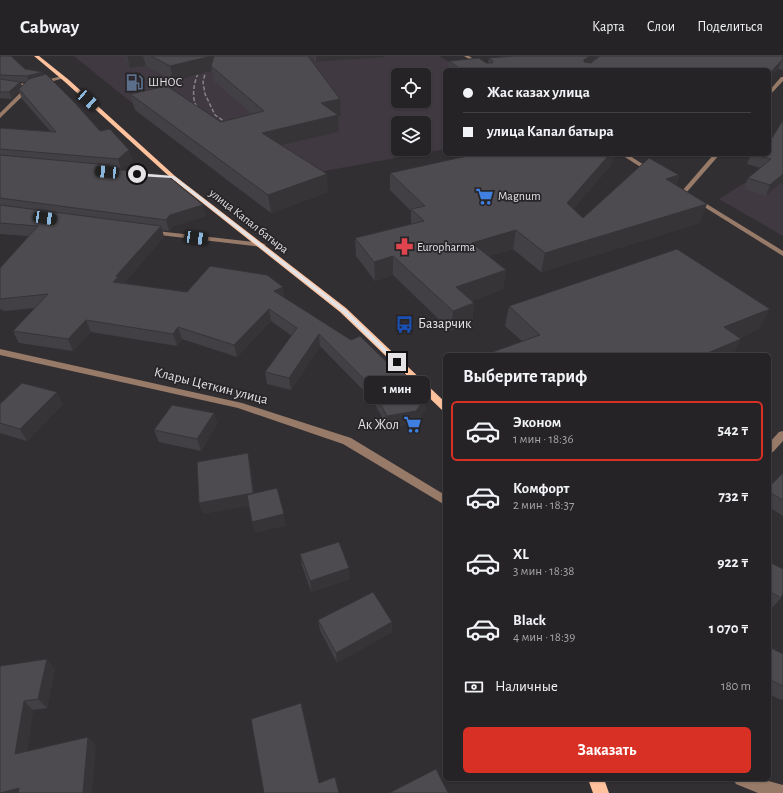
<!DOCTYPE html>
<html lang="ru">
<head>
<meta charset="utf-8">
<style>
	body { margin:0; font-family:"Alegreya Sans",sans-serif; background:#322f32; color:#f1f3f6; height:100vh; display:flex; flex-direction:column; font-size:15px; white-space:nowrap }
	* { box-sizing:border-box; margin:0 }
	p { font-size:13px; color:#a4a4a7 }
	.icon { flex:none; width:22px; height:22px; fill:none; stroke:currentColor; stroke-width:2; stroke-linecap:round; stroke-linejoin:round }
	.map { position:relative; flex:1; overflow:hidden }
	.panel { position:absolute; left:443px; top:297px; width:328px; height:428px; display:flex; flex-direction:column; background:#262326; border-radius:6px; box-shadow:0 1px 3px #0004,0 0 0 1px #424043 }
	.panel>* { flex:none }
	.banner { position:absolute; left:443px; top:12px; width:328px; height:88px; border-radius:6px; box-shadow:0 1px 3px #0004,0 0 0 1px #424043; display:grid; align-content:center; height:88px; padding:0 20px; background:#262326 }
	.controls { position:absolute; left:391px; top:12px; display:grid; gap:8px }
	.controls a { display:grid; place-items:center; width:40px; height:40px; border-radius:6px; background:#262326; box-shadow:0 1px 3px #0004,0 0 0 1px #424043; font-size:20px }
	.end { position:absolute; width:18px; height:18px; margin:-9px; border:5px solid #e4e2e4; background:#111; box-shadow:0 0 0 2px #111 }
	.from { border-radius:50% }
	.bubble { position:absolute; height:28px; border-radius:6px; background:#262326; box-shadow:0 1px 3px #0004,0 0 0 1px #424043; font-size:13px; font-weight:700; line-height:28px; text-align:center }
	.car { position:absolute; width:12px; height:24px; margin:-12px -6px; border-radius:5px; box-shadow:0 0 3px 1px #0007; background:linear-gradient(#222 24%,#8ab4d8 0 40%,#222 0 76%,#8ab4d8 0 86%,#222 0) }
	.banner b { display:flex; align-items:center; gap:14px; height:38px; font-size:15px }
	.banner b+b { border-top:1px solid #424043 }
	.banner i { width:10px; height:10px; background:#f1f3f6 }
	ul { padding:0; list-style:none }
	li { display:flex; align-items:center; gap:12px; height:60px; margin:0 8px 6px; padding:0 12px; border:2px solid transparent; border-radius:6px }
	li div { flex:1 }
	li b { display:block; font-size:15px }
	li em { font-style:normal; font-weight:700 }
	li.current { border-color:#d93025 }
	li>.icon { width:36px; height:36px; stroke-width:1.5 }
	h2 { padding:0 20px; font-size:18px; line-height:48px }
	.pay { display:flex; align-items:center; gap:10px; height:44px; padding:0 20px; font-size:15px }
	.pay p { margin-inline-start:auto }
	.button { display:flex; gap:8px; margin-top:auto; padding:8px 20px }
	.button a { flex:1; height:46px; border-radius:6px; background:#d93025; color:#fff; font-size:16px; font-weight:700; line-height:46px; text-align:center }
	header { display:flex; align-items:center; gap:24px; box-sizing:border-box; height:56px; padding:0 20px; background:#262326; border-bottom:1px solid #424043 }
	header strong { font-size:19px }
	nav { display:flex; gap:22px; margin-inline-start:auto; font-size:14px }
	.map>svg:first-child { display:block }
	.built { fill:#403941; fill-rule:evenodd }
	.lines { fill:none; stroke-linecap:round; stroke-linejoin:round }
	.minor { fill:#977a68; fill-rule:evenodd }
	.major { fill:#ffc29c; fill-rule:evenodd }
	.rail { stroke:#868487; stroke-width:1.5; stroke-dasharray:4 2; stroke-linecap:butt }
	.wall { fill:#424044; fill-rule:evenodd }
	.shaded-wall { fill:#363437 }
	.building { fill:#4d4b4f; stroke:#363437 }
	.route { fill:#e4e2e4 }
	.labels { text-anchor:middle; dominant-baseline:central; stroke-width:3.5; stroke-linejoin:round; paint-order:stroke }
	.far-poi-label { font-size:12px; fill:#e4e2e4; stroke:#282529; text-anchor:start }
	.far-street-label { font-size:12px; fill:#e4e2e4; stroke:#282529 }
	.poi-label { font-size:14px; fill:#e4e2e4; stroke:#282529; text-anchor:start }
	.street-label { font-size:14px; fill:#e4e2e4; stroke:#282529 }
</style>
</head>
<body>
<header>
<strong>Cabway</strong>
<nav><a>Карта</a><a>Слои</a><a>Поделиться</a></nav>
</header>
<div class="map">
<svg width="783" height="737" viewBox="0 0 783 737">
	<rect width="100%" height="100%" fill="#322f33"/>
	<!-- built -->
	<g class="built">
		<path d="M74,0H439L463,14H445V93L236,131ZM398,19H424V45H398ZM398,67H424V93H398Z"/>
		<path d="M756,120L783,128V180L719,143Z"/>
	</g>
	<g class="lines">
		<!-- minor -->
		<g class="minor">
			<path d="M464,0H469L491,14H486Z"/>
			<path d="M62,20L64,22L32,31L0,62V57L26,31L0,28V26L30,28Z"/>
			<path d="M781,21H783V25L769,40V35Z"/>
			<path d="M620,98H627L655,116L650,117Z"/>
			<path d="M714,98H720L686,137H682V135Z"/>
			<path d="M693,142H697L783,195V200L693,144Z"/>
			<path d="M148,174L262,187L266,189L262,191L151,178L147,176Z"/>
			<path d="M0,293L242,347L351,382L445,439V449L343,388L238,352L0,299Z"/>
			<path d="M783,375V385L773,396L769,397V387L779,376Z"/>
			<path d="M733,723H761L783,729V737H758L736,728Z"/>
		</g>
		<!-- major -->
		<g class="major">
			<path d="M34,0H39L69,24L175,120L346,252L445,346V355L442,354L340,256L171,122L65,26Z"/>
			<path d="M588,723H604L609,737H593Z"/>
		</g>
		<!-- rail -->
		<g class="rail">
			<path d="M219,0L206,14L203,26L205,38L215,59L234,72"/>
			<path d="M204,60C201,56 197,52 195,47C190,32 199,10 209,0"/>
		</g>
	</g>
	<!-- wall -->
	<g class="wall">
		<path d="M0,0L25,13L43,16L44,19L100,75L129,94L132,105L121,113L110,112L111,113L206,160L173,170L169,175L162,174L164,181L124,227L187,236L285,242L426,352L416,367L388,372L368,336L366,337L320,290L291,334L267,328L265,316L292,280L271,265L237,301L182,283L177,290L91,276L73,295L19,287L13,275L35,252L5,255L0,253V212L29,180L0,178V72L51,76L22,43L19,35L12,43L0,42ZM20,26H26L22,30Z"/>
		<path d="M125,0H308L340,43L341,59H338L339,76L282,89L328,136L271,157L135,54L130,38L221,66L252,58L214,25L212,15L173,25L146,10L130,12Z"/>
		<path d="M313,0H385V1L316,6Z"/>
		<path d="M502,0H783V14L778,13L769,14H449L448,13L449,5L488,7L489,2L503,1Z"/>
		<path d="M783,64V124L766,140L744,133L748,122L761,112L747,108L751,98L772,82Z"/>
		<path d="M612,108L573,153L583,162L679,119L676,129L700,167L541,216L513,193L489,200L506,214L503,233L471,245L474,247L472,267L451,275L393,219L375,225L356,200L355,182L411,168V155L390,134V117Z"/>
		<path d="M509,250L759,273L739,282L522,285L505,270Z"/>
		<path d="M0,348H63L27,385L0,377Z"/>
		<path d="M214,357L217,368L201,395L159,386L154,374Z"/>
		<path d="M783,417V460L769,451V431Z"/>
		<path d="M300,498L350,523L311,536L302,509Z"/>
		<path d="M769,506L781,542L772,552L769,551Z"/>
		<path d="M318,564L392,566V576L337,607L320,574Z"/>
		<path d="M769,591L783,598V643L781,644L769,638Z"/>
		<path d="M0,610L55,613L47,652L33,654L27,695L88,681L96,690L0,737Z"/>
	</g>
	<!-- shaded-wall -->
	<g class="shaded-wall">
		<path d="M127,0H143L146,10L130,12Z"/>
		<path d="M212,0H214L211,10L212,15L173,25L170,10Z"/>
		<path d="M316,0H385V1L316,6Z"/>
		<path d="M590,0H599L582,13L584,4Z"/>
		<path d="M782,4L778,13L769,23V18Z"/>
		<path d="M43,16L45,23L30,26L27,20Z"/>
		<path d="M20,26L23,32L19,33V35L12,43L9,36Z"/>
		<path d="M340,43L341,59L322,63L321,47Z"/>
		<path d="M338,59L339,76L264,93L262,77Z"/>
		<path d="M129,94L132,105L121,113L118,103Z"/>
		<path d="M610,98H614L612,108L563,165L567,147Z"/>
		<path d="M109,109L113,119L105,112Z"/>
		<path d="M327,118L328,136L271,157L268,139Z"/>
		<path d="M783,118V124L766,140L770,129Z"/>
		<path d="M679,119L673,137L666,123Z"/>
		<path d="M707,148L700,167L541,216L545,197Z"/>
		<path d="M203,149L206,160L173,170L169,175L166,164L170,159Z"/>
		<path d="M161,170L164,181L122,230L113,226L116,220Z"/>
		<path d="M516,174L513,193L470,206L472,187Z"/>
		<path d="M393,200V219L375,225L374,206Z"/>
		<path d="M506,214L503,233L454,251L456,231Z"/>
		<path d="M283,231L285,243L274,235Z"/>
		<path d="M474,247L472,267L451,275L453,255Z"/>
		<path d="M269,253L271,265L237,301L234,289Z"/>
		<path d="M770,253L759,273L714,292L724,271Z"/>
		<path d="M86,264L91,276L73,295L68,283Z"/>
		<path d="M178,271L182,283L177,290L173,278Z"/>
		<path d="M319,278L320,290L291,334L289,322Z"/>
		<path d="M741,283L733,299H703Z"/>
		<path d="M367,324L368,336L366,337V325Z"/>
		<path d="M57,336L63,348L27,385L20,373Z"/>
		<path d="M427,340L426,352L416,367L388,372L387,360Z"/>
		<path d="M214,357L217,368L201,395L197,383Z"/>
		<path d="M248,397L251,409L256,449L203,458L199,447Z"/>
		<path d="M284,458L286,470L255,477L252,466Z"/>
		<path d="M349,512L350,523L311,536L310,525Z"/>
		<path d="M392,566V576L337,607L336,597Z"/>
		<path d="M47,603L55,613L47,652L38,643Z"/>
		<path d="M24,645L33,654L26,706L15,698Z"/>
		<path d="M88,681L96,690L92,737H83Z"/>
		<path d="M19,732L26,737H0Z"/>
	</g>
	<!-- building -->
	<g class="building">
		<path d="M0,0H11L25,13L43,16L27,20L0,19Z"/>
		<path d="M151,0H212L170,10Z"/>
		<path d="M214,0H308L340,43L321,47L338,59L262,77L327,118L268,139L130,38L167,30L221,66L264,55L211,10Z"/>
		<path d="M514,0H590L584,4V6L591,7L600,0H783V4H782L769,18V14H462L449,5L479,2L486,7H492L493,5L489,2Z"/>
		<path d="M46,18L75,47L100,75L110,73L129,94L118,103L0,93V72L56,76L19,33L29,23Z"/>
		<path d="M0,23L20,26L9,36H0Z"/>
		<path d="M783,64V118L770,129L748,122L771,103L751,98H769V81L772,82Z"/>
		<path d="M476,98H610L567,147L583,162L649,102L679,119L666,123L707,148L545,197L516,174L472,187L506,214L456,231L474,247L453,255L393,200L374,206L355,182L424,165L411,153L425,150L390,117Z"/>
		<path d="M0,99L109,109L105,112L167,119L203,149L170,159L166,164L0,142Z"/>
		<path d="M0,149L161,170L116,220L118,221L113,226L187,236L210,210L267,219L283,231L274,235L351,284L360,280L396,315L400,313L427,340L416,355L387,360L367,324L366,325L319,278L289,322L265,316L297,272L269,253L234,289L178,271L173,278L86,264L68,283L13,275L48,238L0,243V212L38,170L0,167Z"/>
		<path d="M677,193L770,253L724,271L741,283L703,299H484L540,279L509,250Z"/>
		<path d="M22,327L57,336L20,373L0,367V348Z"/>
		<path d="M172,349L214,357L197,383L154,374Z"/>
		<path d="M248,397L253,437L199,447L197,406Z"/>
		<path d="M783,417V444L769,436V431Z"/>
		<path d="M277,432L284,458L252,466L247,439Z"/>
		<path d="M339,486L349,512L310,525L300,498Z"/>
		<path d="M769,506L783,513V537L781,542L769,535Z"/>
		<path d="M373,536L392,566L336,597L318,564Z"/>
		<path d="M769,591L783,598V630L769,623Z"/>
		<path d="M47,603L38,643L24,645L15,698L88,681L83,737H18L19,732L0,737V610Z"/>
		<path d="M301,647L319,727L335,721L339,737H264L251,663Z"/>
		<path d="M436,713L448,737H389Z"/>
	</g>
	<!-- route -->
	<path class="route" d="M136,117L174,120L345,253L399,305V307H395L341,255L172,122L137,120Z"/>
	<!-- icons -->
	<defs>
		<symbol id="fuel-bare" viewBox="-9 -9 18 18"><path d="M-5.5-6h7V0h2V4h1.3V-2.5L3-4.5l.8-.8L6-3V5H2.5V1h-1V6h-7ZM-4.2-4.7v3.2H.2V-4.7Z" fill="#5c6f8a" stroke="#282529" stroke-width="2.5" paint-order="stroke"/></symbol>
		<symbol id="supermarket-bare" viewBox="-9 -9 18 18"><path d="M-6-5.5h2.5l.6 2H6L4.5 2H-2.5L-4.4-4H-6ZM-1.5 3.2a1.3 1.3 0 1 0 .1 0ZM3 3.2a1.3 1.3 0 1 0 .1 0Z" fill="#3f7fe0" stroke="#282529" stroke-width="2.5" paint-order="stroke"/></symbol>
		<symbol id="pharmacy-bare" viewBox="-9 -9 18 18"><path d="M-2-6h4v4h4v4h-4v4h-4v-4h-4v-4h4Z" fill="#e0444e" stroke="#282529" stroke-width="2.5" paint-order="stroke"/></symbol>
		<symbol id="bus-bare" viewBox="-9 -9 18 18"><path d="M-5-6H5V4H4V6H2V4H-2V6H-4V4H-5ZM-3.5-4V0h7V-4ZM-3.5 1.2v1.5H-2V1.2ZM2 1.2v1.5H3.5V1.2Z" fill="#1a4fb4" stroke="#282529" stroke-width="2.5" paint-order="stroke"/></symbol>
	</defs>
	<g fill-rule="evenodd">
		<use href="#fuel-bare" x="122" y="14" width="25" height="25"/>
		<use href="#supermarket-bare" x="472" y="128" width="25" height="25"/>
		<use href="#pharmacy-bare" x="392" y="178" width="25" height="25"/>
		<use href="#bus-bare" x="392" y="256" width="25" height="25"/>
		<use href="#supermarket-bare" x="400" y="356" width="25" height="25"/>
	</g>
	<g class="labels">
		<!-- far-poi labels -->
		<g class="far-poi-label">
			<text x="148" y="26">ШНОС</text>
			<text x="498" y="140">Magnum</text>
			<text x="417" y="191">Europharma</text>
		</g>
		<!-- far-street labels -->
		<g class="far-street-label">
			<text transform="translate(249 165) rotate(38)">улица Капал батыра</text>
		</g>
		<!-- poi labels -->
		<g class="poi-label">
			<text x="418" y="268">Базарчик</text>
			<text x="399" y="369" text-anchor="end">Ак Жол</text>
		</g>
		<!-- street labels -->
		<g class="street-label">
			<text transform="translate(211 330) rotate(14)">Клары Цеткин улица</text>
		</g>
	</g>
</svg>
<div class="controls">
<a><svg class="icon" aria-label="locate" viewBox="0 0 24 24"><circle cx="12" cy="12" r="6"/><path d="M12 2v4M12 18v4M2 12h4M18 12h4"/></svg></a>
<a><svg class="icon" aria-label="layers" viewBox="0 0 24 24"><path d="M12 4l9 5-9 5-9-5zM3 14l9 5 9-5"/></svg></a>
</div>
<i class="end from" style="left:137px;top:118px"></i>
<i class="end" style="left:397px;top:306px"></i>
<div class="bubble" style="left:364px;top:320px;width:66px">1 мин</div>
<i class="car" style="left:88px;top:44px;rotate:132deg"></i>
<i class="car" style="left:107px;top:116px;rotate:275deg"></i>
<i class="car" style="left:45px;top:162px;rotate:98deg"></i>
<i class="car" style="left:196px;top:182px;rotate:98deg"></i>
<div class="banner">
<b><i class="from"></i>Жас казах улица</b>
<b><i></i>улица Капал батыра</b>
</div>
<section class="panel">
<h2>Выберите тариф</h2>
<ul>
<li class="current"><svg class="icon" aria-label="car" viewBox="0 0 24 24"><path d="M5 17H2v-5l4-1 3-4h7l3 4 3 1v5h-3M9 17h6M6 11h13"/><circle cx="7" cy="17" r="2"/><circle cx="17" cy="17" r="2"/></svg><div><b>Эконом</b><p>1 мин · 18:36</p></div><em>542 ₸</em></li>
<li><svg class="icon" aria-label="car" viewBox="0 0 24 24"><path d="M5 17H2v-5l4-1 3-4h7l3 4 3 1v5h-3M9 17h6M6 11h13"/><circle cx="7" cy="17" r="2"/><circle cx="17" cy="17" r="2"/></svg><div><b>Комфорт</b><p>2 мин · 18:37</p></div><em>732 ₸</em></li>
<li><svg class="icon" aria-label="car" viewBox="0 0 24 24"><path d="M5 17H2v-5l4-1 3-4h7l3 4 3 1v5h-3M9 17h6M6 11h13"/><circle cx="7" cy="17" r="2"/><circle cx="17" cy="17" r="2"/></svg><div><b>XL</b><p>3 мин · 18:38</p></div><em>922 ₸</em></li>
<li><svg class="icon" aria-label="car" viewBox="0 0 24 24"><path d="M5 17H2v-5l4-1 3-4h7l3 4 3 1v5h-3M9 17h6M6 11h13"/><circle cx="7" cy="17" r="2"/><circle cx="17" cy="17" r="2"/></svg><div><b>Black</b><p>4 мин · 18:39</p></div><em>1 070 ₸</em></li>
</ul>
<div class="pay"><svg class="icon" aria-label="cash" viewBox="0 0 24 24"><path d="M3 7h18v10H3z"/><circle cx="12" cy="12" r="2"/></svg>Наличные<p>180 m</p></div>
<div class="button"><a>Заказать</a></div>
</section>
</div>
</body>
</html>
